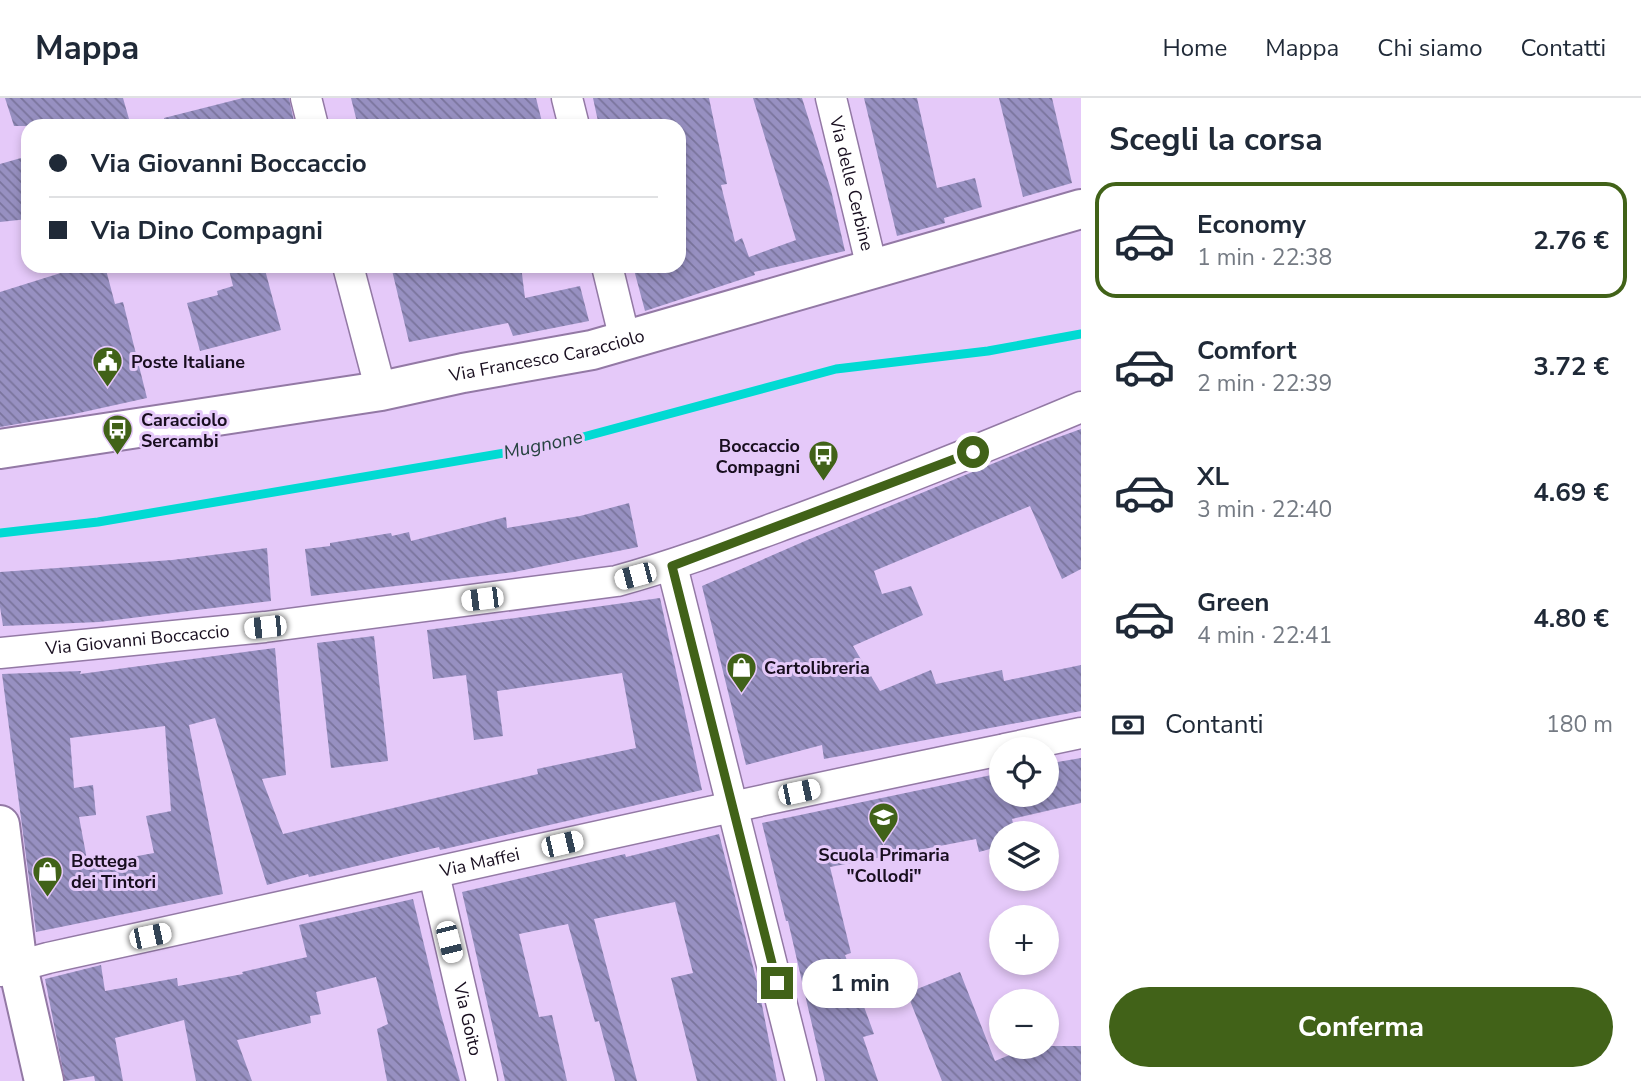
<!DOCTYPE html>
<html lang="it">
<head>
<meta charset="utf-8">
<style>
	body { margin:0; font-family:"Nunito Sans",sans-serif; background:#f6f6f7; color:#1f2937; height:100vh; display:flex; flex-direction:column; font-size:26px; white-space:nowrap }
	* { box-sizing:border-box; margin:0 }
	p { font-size:23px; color:#747a83 }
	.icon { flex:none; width:38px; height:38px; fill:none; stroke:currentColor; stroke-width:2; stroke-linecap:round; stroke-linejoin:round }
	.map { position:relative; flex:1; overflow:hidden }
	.drawer { display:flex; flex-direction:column; background:#fff; width:560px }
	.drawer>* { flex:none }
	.guide { position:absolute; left:21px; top:21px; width:665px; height:154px; border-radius:21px; box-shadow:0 4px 10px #0003; display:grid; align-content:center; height:154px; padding:0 28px; background:#fff }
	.buttons { position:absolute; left:989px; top:639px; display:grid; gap:14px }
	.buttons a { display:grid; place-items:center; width:70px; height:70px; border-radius:50%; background:#fff; box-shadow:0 4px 10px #0003; font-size:35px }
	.end { position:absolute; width:32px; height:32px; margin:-16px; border:9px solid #416218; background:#fff; box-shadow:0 0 0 4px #fff }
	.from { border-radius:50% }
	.bubble { position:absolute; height:49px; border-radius:24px; background:#fff; box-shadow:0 4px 10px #0003; font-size:23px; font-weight:700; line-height:49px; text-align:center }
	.car { position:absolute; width:21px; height:42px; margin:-21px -10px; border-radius:9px; box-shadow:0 0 5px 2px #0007; background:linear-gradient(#fff 24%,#345 0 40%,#fff 0 76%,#345 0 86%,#fff 0) }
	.guide b { display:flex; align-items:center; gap:24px; height:66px; font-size:26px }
	.guide b+b { border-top:2px solid #e0e1e3 }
	.guide i { width:18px; height:18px; background:#1f2937 }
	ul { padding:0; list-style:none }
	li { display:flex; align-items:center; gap:21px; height:116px; margin:0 14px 10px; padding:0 14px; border:4px solid transparent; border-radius:21px }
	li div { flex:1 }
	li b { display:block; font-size:26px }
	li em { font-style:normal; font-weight:700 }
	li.selected { border-color:#416218 }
	li>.icon { width:63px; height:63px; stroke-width:1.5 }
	h2 { padding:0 28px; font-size:32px; line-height:84px }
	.pay { display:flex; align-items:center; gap:18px; height:77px; padding:0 28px; font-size:26px }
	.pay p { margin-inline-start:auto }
	.button { display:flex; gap:14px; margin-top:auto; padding:14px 28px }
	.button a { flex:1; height:80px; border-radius:42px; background:#416218; color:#fff; font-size:28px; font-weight:700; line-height:80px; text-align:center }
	header { display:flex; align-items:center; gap:42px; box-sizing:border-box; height:98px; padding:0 35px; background:#fff; border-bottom:2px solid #e0e1e3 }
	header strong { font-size:33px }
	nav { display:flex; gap:38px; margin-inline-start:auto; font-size:24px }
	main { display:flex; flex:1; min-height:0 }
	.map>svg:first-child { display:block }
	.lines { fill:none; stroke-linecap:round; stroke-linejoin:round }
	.stream { stroke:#01dad3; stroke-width:9 }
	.building { fill:url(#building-back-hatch); fill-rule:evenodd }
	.minor-casing { stroke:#9379a5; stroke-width:33 }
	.tertiary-casing { stroke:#9379a5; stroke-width:42 }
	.minor { stroke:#fff; stroke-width:30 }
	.tertiary { stroke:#fff; stroke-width:38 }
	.route { stroke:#416218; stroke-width:9 }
	.labels { text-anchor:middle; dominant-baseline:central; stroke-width:6; stroke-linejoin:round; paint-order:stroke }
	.street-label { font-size:18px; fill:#180e1f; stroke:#e5c9f9 }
	.poi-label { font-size:18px; font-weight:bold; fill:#180e1f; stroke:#e5c9f9; text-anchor:start }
	.water-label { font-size:19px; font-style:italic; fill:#264240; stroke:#e5c9f9 }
</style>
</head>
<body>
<header>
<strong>Mappa</strong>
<nav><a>Home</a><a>Mappa</a><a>Chi siamo</a><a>Contatti</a></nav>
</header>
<main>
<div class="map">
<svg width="1081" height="983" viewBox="0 0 1081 983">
	<defs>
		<pattern id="building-back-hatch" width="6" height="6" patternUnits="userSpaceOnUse" patternTransform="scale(1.75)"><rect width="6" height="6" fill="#9790c1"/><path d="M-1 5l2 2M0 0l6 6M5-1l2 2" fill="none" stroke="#7a749c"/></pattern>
	</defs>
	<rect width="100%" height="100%" fill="#e5c9f9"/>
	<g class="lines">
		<!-- stream -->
		<path class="stream" d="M0,435L98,424L557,346L836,271L988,253L1081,236"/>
	</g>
	<!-- building -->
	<g class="building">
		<path d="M5,0H123L131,28H14Z"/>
		<path d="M243,0H289L295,28H165L164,20Z"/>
		<path d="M351,0H536L543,28H358Z"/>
		<path d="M593,0H709L727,86L721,87L735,144L742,140L749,159L796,142L753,0H802L831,92L845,153L754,174L755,177L645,213L633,168H679V28H599Z"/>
		<path d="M864,0H917L937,90L975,80L982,109L944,120L945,125L897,138Z"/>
		<path d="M999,0H1052L1072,85L1023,99Z"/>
		<path d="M28,58V121L0,124V66Z"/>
		<path d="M83,168H105L115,206L123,204L147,300L70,317L0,329V194Z"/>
		<path d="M228,168H264L281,232L200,253L187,205L218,197L217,193L233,188Z"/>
		<path d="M391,168H521L525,200L580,188L589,223L513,238L508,225L409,244Z"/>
		<path d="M1081,331V471L1062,481L1030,408L874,473L882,496L911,488L923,517L853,548L880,593L931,572L936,586L1002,572L1004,583L1081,567V613L824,661L822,647L746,667L702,488L805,443L1045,344Z"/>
		<path d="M629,405L638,449L514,474L311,498L305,451L330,448V445L391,435L392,438L409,434L411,443L506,419L507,430L580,418Z"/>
		<path d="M267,450L271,503L99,524L3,528L0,509V474L172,462Z"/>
		<path d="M660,500L702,692L440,752L439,749L309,779L308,776L267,787L215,620L189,627L223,796L36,834L2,576L81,573L80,576L275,550L286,677L262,681L283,736L538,676L537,671L636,650L622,575L497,593L503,638L474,642L466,577L433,581L427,532ZM165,628L171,713L146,718L154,755L88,767L79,719L96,717L93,687L74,690L70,640Z"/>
		<path d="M374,538L388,663L331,670L317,545Z"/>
		<path d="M1081,660V705L1012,721L1015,735H1001V748L979,754L976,741L830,769L851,855L845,857L874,936L863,939L878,983H825L788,823H786L762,725L1001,675V696H1046V666Z"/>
		<path d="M719,736L759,892L777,983H697L671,880L693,875L675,804L594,821L637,983H615L599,923L595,924L568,826L519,836L539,919L552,917L567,983H505L462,794L625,756L626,759Z"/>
		<path d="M413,801L440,913L460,983H387L377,931L388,926L376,879L316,894L321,916L310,918L311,925L237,942L252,983H196L184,922L115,940L123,983H95L94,978L65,983L45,881L101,867L105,893L177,880L178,888L243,876L242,874L307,859L299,827Z"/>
		<path d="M960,874L995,963L1031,948H1081V983H942L907,895Z"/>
	</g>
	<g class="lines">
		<defs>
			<g id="minor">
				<path d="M306,0L313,28"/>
				<path d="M567,0L574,28"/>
				<path id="s1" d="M831,0L872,170"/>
				<path d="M348,168L381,293"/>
				<path d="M607,168L625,242"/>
				<path d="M672,468L801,983"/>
				<path id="s2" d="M0,555L265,529L617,483C679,466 739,443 799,421C894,386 988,348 1081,309"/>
				<path d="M1005,651L1081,635"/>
				<path id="s3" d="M434,776L482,983"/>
				<path id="s4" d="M0,873L48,860C366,791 682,717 1001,652"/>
			</g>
			<g id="tertiary">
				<path id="s5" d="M0,351L381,293L463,275L592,252L1081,111"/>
				<path d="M0,727L18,869L44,983"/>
			</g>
		</defs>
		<!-- minor casing -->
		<use href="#minor" class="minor-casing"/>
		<!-- tertiary casing -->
		<use href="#tertiary" class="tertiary-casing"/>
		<!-- minor -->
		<use href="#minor" class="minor"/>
		<!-- tertiary -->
		<use href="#tertiary" class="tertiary"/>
	</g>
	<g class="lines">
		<!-- route -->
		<path class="route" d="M777,885L672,468L973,354"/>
	</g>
	<!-- icons -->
	<defs>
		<symbol id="civic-pin" viewBox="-11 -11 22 30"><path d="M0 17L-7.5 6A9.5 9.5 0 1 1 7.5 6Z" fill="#416218" stroke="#e5c9f9"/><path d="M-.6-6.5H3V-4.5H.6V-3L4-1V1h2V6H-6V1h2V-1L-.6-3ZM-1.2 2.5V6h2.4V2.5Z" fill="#fff"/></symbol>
		<symbol id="bus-pin" viewBox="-11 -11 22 30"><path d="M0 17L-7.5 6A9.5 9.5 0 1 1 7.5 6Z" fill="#416218" stroke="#e5c9f9"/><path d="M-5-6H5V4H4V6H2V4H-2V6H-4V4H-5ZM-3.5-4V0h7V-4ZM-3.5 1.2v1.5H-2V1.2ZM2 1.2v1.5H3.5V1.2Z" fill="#fff"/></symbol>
		<symbol id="shop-pin" viewBox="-11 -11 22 30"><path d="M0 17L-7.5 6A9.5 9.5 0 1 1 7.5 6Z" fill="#416218" stroke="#e5c9f9"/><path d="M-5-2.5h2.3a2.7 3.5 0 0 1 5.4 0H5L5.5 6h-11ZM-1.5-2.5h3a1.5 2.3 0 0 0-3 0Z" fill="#fff"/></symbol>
		<symbol id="school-pin" viewBox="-11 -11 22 30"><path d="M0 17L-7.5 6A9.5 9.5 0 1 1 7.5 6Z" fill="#416218" stroke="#e5c9f9"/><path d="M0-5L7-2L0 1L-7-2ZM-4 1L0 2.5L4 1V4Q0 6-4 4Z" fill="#fff"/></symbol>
	</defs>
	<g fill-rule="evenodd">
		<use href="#civic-pin" x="90" y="246" width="35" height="47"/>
		<use href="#bus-pin" x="100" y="314" width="35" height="47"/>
		<use href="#bus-pin" x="806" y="340" width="35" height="47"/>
		<use href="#shop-pin" x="724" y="552" width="35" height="47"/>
		<use href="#school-pin" x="866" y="702" width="35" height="47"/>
		<use href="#shop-pin" x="30" y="756" width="35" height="47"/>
	</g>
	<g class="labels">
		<!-- street labels -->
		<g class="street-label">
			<text stroke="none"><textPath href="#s1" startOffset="88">Via delle Cerbine</textPath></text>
			<text stroke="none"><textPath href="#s5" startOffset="555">Via Francesco Caracciolo</textPath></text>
			<text stroke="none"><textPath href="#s2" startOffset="138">Via Giovanni Boccaccio</textPath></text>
			<text stroke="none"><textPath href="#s4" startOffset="492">Via Maffei</textPath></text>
			<text stroke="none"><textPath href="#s3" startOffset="149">Via Goito</textPath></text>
		</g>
		<!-- poi labels -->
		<g class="poi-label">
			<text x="131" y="264">Poste Italiane</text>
			<text x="141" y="322">Caracciolo<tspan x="141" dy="21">Sercambi</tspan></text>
			<text x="800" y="348" text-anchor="end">Boccaccio<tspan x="800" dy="21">Compagni</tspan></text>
			<text x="764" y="570">Cartolibreria</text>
			<text x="884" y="757" text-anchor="middle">Scuola Primaria<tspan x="884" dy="21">"Collodi"</tspan></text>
			<text x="71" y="763">Bottega<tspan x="71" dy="21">dei Tintori</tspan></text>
		</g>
		<!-- water labels -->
		<g class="water-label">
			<text transform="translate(543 347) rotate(-12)">Mugnone</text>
		</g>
	</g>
</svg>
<div class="buttons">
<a><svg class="icon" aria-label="locate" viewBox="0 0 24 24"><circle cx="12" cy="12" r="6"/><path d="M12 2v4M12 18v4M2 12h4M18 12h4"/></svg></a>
<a><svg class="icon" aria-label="layers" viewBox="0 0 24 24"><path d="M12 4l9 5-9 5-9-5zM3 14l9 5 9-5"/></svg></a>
<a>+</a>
<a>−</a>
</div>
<i class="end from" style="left:973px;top:354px"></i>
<i class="end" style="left:777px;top:885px"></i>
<div class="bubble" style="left:802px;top:861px;width:116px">1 min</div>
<i class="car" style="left:635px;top:478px;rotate:255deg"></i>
<i class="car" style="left:482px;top:501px;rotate:263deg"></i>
<i class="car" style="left:265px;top:529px;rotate:264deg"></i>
<i class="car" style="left:799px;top:694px;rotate:78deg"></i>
<i class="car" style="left:562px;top:746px;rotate:77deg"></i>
<i class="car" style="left:150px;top:838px;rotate:78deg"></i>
<i class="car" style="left:449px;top:844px;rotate:166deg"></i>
<div class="guide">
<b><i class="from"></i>Via Giovanni Boccaccio</b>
<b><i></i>Via Dino Compagni</b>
</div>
</div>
<section class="drawer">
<h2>Scegli la corsa</h2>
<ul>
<li class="selected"><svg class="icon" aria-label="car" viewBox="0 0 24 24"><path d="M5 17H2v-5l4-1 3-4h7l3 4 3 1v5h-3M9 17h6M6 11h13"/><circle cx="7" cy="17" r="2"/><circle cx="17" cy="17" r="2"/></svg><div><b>Economy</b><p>1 min · 22:38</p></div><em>2.76 €</em></li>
<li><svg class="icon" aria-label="car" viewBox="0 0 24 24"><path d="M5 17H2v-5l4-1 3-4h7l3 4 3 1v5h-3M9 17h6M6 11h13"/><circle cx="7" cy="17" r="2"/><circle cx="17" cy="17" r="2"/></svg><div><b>Comfort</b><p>2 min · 22:39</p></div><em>3.72 €</em></li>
<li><svg class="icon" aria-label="car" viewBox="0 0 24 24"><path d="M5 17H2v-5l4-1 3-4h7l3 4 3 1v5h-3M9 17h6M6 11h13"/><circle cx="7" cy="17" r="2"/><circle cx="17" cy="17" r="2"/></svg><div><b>XL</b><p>3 min · 22:40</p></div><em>4.69 €</em></li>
<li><svg class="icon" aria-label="car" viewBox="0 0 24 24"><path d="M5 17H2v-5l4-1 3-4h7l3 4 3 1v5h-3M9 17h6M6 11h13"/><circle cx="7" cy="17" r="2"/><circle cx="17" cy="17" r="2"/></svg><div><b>Green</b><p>4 min · 22:41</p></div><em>4.80 €</em></li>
</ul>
<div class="pay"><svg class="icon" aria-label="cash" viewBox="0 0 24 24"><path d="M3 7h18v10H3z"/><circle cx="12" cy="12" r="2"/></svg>Contanti<p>180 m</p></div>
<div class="button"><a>Conferma</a></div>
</section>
</main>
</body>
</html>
